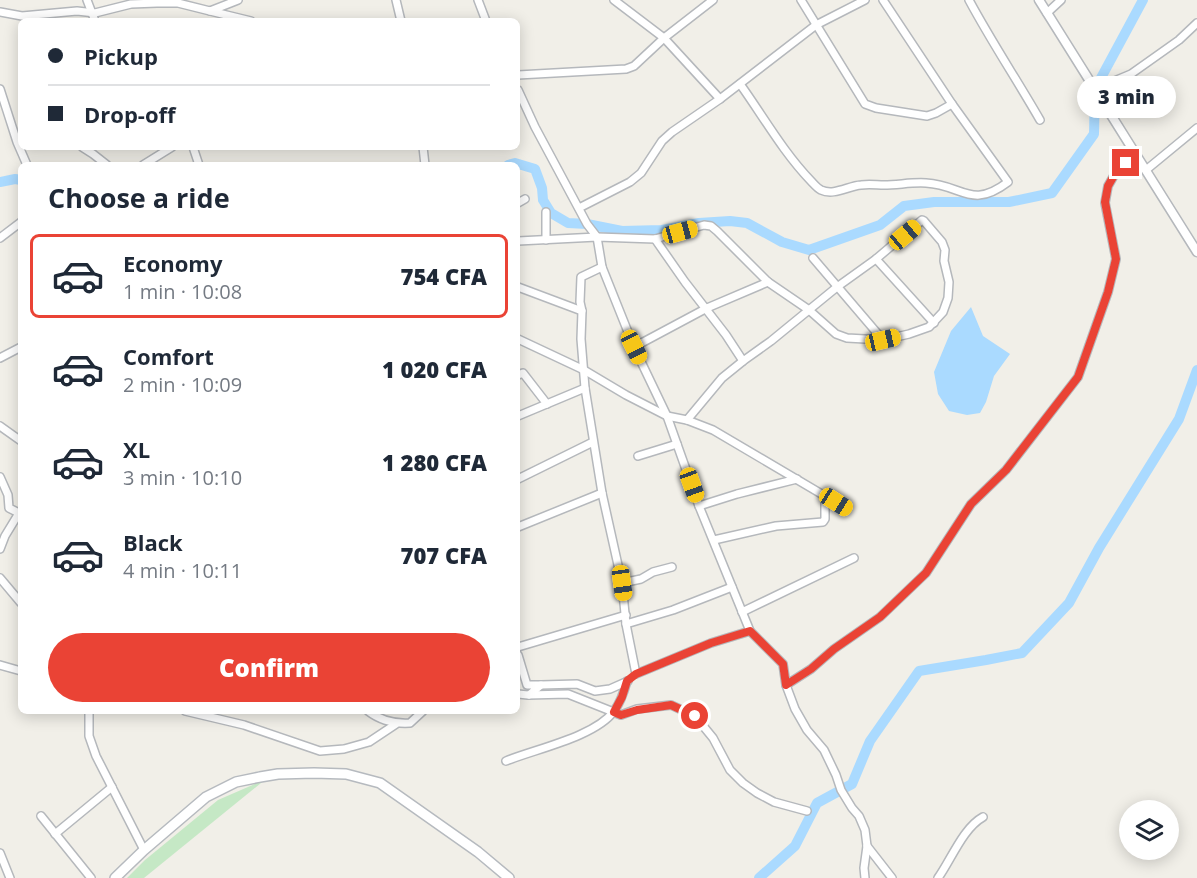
<!DOCTYPE html>
<html lang="en">
<head>
<meta charset="utf-8">
<style>
	body { margin:0; font-family:"Open Sans",sans-serif; background:#f6f6f7; color:#1f2937; height:100vh; display:flex; flex-direction:column; font-size:22px; white-space:nowrap }
	* { box-sizing:border-box; margin:0 }
	p { font-size:20px; color:#747a83 }
	.icon { flex:none; width:33px; height:33px; fill:none; stroke:currentColor; stroke-width:2; stroke-linecap:round; stroke-linejoin:round }
	.map { position:relative; flex:1; overflow:hidden }
	.panel { position:absolute; left:18px; top:162px; width:502px; height:552px; display:flex; flex-direction:column; background:#fff; border-radius:9px; box-shadow:0 3px 15px #0003 }
	.panel>* { flex:none }
	.top-card { position:absolute; left:18px; top:18px; width:502px; height:132px; border-radius:9px; box-shadow:0 3px 15px #0003; display:grid; align-content:center; height:132px; padding:0 30px; background:#fff }
	.fabs { position:absolute; left:1119px; top:800px; display:grid; gap:12px }
	.fabs a { display:grid; place-items:center; width:60px; height:60px; border-radius:50%; background:#fff; box-shadow:0 3px 15px #0003; font-size:30px }
	.end { position:absolute; width:27px; height:27px; margin:-14px; border:8px solid #ea4335; background:#fff; box-shadow:0 0 0 3px #fff }
	.from { border-radius:50% }
	.bubble { position:absolute; height:42px; border-radius:21px; background:#fff; box-shadow:0 3px 15px #0003; font-size:20px; font-weight:800; line-height:42px; text-align:center }
	.car { position:absolute; width:18px; height:36px; margin:-18px -9px; border-radius:8px; box-shadow:0 0 4px 2px #0007; background:linear-gradient(#f5c518 24%,#345 0 40%,#f5c518 0 76%,#345 0 86%,#f5c518 0) }
	.top-card b { display:flex; align-items:center; gap:21px; height:57px; font-size:22px }
	.top-card b+b { border-top:2px solid #e0e1e3 }
	.top-card i { width:15px; height:15px; background:#1f2937 }
	ul { padding:0; list-style:none }
	li { display:flex; align-items:center; gap:18px; height:84px; margin:0 12px 9px; padding:0 18px; border:3px solid transparent; border-radius:9px }
	li div { flex:1 }
	li b { display:block; font-size:22px }
	li em { font-style:normal; font-weight:800 }
	li.selected { border-color:#ea4335 }
	li>.icon { width:54px; height:54px; stroke-width:1.5 }
	h2 { padding:0 30px; font-size:27px; line-height:72px }
	.action { display:flex; gap:12px; margin-top:auto; padding:12px 30px }
	.action a { flex:1; height:69px; border-radius:36px; background:#ea4335; color:#fff; font-size:24px; font-weight:800; line-height:69px; text-align:center }
	.map>svg:first-child { display:block }
	.green { fill:#c5e8c5 }
	.water { fill:#aadaff }
	.lines { fill:none; stroke-linecap:round; stroke-linejoin:round }
	.river { stroke:#aadaff; stroke-width:10 }
	.minor-casing { stroke:#b5b8bc; stroke-width:10 }
	.tertiary-casing { stroke:#b5b8bc; stroke-width:11 }
	.secondary-casing { stroke:#b6babf; stroke-width:12 }
	.minor { stroke:#fff; stroke-width:7 }
	.tertiary { stroke:#fff; stroke-width:8 }
	.secondary { stroke:#fff; stroke-width:9 }
	.route { stroke:#ea4335; stroke-width:8 }
</style>
</head>
<body>
<div class="map">
<svg width="1197" height="878" viewBox="0 0 1197 878">
	<rect width="100%" height="100%" fill="#f1efe8"/>
	<!-- green -->
	<path class="green" d="M266,779L144,878H127L145,860L218,800Z"/>
	<!-- water -->
	<path class="water" d="M971,307L983,336L1010,354L994,376L986,402L980,413L967,415L949,411L938,394L934,372L951,331Z"/>
	<g class="lines">
		<!-- river -->
		<g class="river">
			<path d="M508,165L515,163L535,169L542,188L543,200L551,213L568,223L587,224L622,231L662,230L699,223L730,221L747,223L782,242L809,250L880,225L904,206L934,202H1009L1052,193L1094,134L1095,89L1143,0"/>
			<path d="M0,182L15,179L21,180"/>
			<path d="M759,878L795,846L817,803L852,784L870,741L919,671L986,660L1022,653L1069,603L1099,548L1179,419L1197,370"/>
		</g>
		<defs>
			<g id="minor">
				<path d="M87,0L95,21"/>
				<path d="M396,0L401,21"/>
				<path d="M478,0L486,21"/>
				<path d="M614,0L664,38L720,99"/>
				<path d="M801,0L865,104L876,108L927,116L936,113L952,104"/>
				<path d="M969,0C991,41 1017,80 1040,120"/>
				<path d="M210,11L251,21"/>
				<path d="M0,12L22,16L77,11L95,13L131,4L157,3H178L210,11L238,0"/>
				<path d="M1047,13L1061,0"/>
				<path d="M518,75L626,69L634,66L664,38L713,0"/>
				<path d="M740,84C763,116 783,152 811,181C814,184 817,188 821,190C834,196 848,186 861,185C869,184 877,185 884,185C898,185 912,182 926,183C963,185 971,210 1008,182L952,104L883,0"/>
				<path d="M0,89L17,142L27,165"/>
				<path d="M1095,89L1131,74L1179,40L1197,23"/>
				<path d="M518,90L535,127L587,224L597,237L602,267L634,347L667,416L699,506L750,631L783,664L786,685L795,709L807,730L824,750L836,775L841,790L852,808L859,816L865,830L867,846L864,868L865,878"/>
				<path d="M82,147L93,154L107,165"/>
				<path d="M193,147L199,165"/>
				<path d="M423,147L425,165"/>
				<path d="M143,165L172,147"/>
				<path d="M1146,170L1197,128"/>
				<path d="M518,203L525,199"/>
				<path d="M579,208L630,182L641,173L662,141L672,132L720,99L816,25L865,0"/>
				<path d="M546,212V240"/>
				<path d="M0,238L21,222"/>
				<path d="M655,239L685,282L726,335L743,361"/>
				<path d="M518,241L597,237L655,239L704,225L711,226L717,231L768,282L809,310L836,334L847,338L883,340L909,334L929,327L943,312L948,298L949,282L944,261L945,250L942,242L924,221L922,220L876,259L837,287L771,341L743,361L722,378L687,420"/>
				<path d="M813,258L883,340"/>
				<path d="M876,259L934,323"/>
				<path d="M602,267L581,277L580,302L582,311L581,339L585,388L602,493L622,583L626,624L636,674L711,643L750,631"/>
				<path d="M518,287L582,311"/>
				<path d="M518,339L584,370L626,395L667,416L687,420L713,430L847,509"/>
				<path d="M634,347L707,308L768,282"/>
				<path d="M0,358L21,347"/>
				<path d="M518,375L523,373L547,404"/>
				<path d="M518,416L585,388"/>
				<path d="M0,426L21,441"/>
				<path d="M638,456L677,444"/>
				<path d="M0,477L8,495L9,508L21,514"/>
				<path d="M518,479L593,442"/>
				<path d="M699,506L737,494L797,479"/>
				<path d="M518,527L602,493"/>
				<path d="M714,540L776,526L823,522L825,519V496"/>
				<path d="M0,549L5,536L19,513"/>
				<path d="M0,578L21,603"/>
				<path d="M622,583L641,579L653,572L672,567"/>
				<path d="M742,612L854,558"/>
				<path d="M626,624L673,610L732,587"/>
				<path d="M518,647L626,615"/>
				<path d="M518,655L527,685H541L529,695"/>
				<path d="M0,665L21,671"/>
				<path d="M541,685L577,684L595,691L610,689L628,681"/>
				<path d="M786,685L811,669L834,649L880,617L926,573L971,504L1006,470L1078,377L1108,292L1116,259L1105,203L1108,186L1116,172L1135,153"/>
				<path d="M518,694L528,695L568,694L621,715L637,709L671,705L695,716L713,738L730,770L743,783L757,793L774,802L807,811"/>
				<path d="M89,711V736L96,756L144,850"/>
				<path d="M185,711L244,725L320,751L344,749L369,742L396,724"/>
				<path d="M368,711C381,721 394,724 410,723L423,711"/>
				<path d="M506,761C535,749 595,737 614,711C621,702 624,692 627,681"/>
				<path d="M41,816L91,878"/>
				<path d="M55,834L112,787"/>
				<path d="M867,846L892,878"/>
				<path d="M0,853L10,878"/>
				<path d="M938,878C951,860 963,828 983,817"/>
			</g>
			<path id="tertiary" d="M1039,0L1197,252"/>
			<path id="secondary" d="M115,878L144,850L206,797L236,782L260,777L278,774L314,773L346,774L380,783L478,852L509,878"/>
		</defs>
		<!-- minor casing -->
		<use href="#minor" class="minor-casing"/>
		<!-- tertiary casing -->
		<use href="#tertiary" class="tertiary-casing"/>
		<!-- secondary casing -->
		<use href="#secondary" class="secondary-casing"/>
		<!-- minor -->
		<use href="#minor" class="minor"/>
		<!-- tertiary -->
		<use href="#tertiary" class="tertiary"/>
		<!-- secondary -->
		<use href="#secondary" class="secondary"/>
	</g>
	<g class="lines">
		<!-- route -->
		<path class="route" d="M695,716L671,705L637,710L621,715L614,712L622,697L627,681L636,674L711,643L750,631L783,664L786,685L811,669L834,649L880,617L926,573L971,504L1006,470L1078,377L1108,292L1116,259L1105,202L1108,186L1116,172L1126,163"/>
	</g>
</svg>
<div class="fabs">
<a><svg class="icon" aria-label="layers" viewBox="0 0 24 24"><path d="M12 4l9 5-9 5-9-5zM3 14l9 5 9-5"/></svg></a>
</div>
<i class="end from" style="left:695px;top:716px"></i>
<i class="end" style="left:1126px;top:163px"></i>
<div class="bubble" style="left:1077px;top:76px;width:99px">3 min</div>
<i class="car" style="left:680px;top:232px;rotate:75deg"></i>
<i class="car" style="left:905px;top:235px;rotate:50deg"></i>
<i class="car" style="left:883px;top:340px;rotate:77deg"></i>
<i class="car" style="left:634px;top:347px;rotate:154deg"></i>
<i class="car" style="left:692px;top:485px;rotate:160deg"></i>
<i class="car" style="left:836px;top:502px;rotate:122deg"></i>
<i class="car" style="left:622px;top:583px;rotate:172deg"></i>
<div class="top-card">
<b><i class="from"></i>Pickup</b>
<b><i></i>Drop-off</b>
</div>
<section class="panel">
<h2>Choose a ride</h2>
<ul>
<li class="selected"><svg class="icon" aria-label="car" viewBox="0 0 24 24"><path d="M5 17H2v-5l4-1 3-4h7l3 4 3 1v5h-3M9 17h6M6 11h13"/><circle cx="7" cy="17" r="2"/><circle cx="17" cy="17" r="2"/></svg><div><b>Economy</b><p>1 min · 10:08</p></div><em>754 CFA</em></li>
<li><svg class="icon" aria-label="car" viewBox="0 0 24 24"><path d="M5 17H2v-5l4-1 3-4h7l3 4 3 1v5h-3M9 17h6M6 11h13"/><circle cx="7" cy="17" r="2"/><circle cx="17" cy="17" r="2"/></svg><div><b>Comfort</b><p>2 min · 10:09</p></div><em>1 020 CFA</em></li>
<li><svg class="icon" aria-label="car" viewBox="0 0 24 24"><path d="M5 17H2v-5l4-1 3-4h7l3 4 3 1v5h-3M9 17h6M6 11h13"/><circle cx="7" cy="17" r="2"/><circle cx="17" cy="17" r="2"/></svg><div><b>XL</b><p>3 min · 10:10</p></div><em>1 280 CFA</em></li>
<li><svg class="icon" aria-label="car" viewBox="0 0 24 24"><path d="M5 17H2v-5l4-1 3-4h7l3 4 3 1v5h-3M9 17h6M6 11h13"/><circle cx="7" cy="17" r="2"/><circle cx="17" cy="17" r="2"/></svg><div><b>Black</b><p>4 min · 10:11</p></div><em>707 CFA</em></li>
</ul>
<div class="action"><a>Confirm</a></div>
</section>
</div>
</body>
</html>
